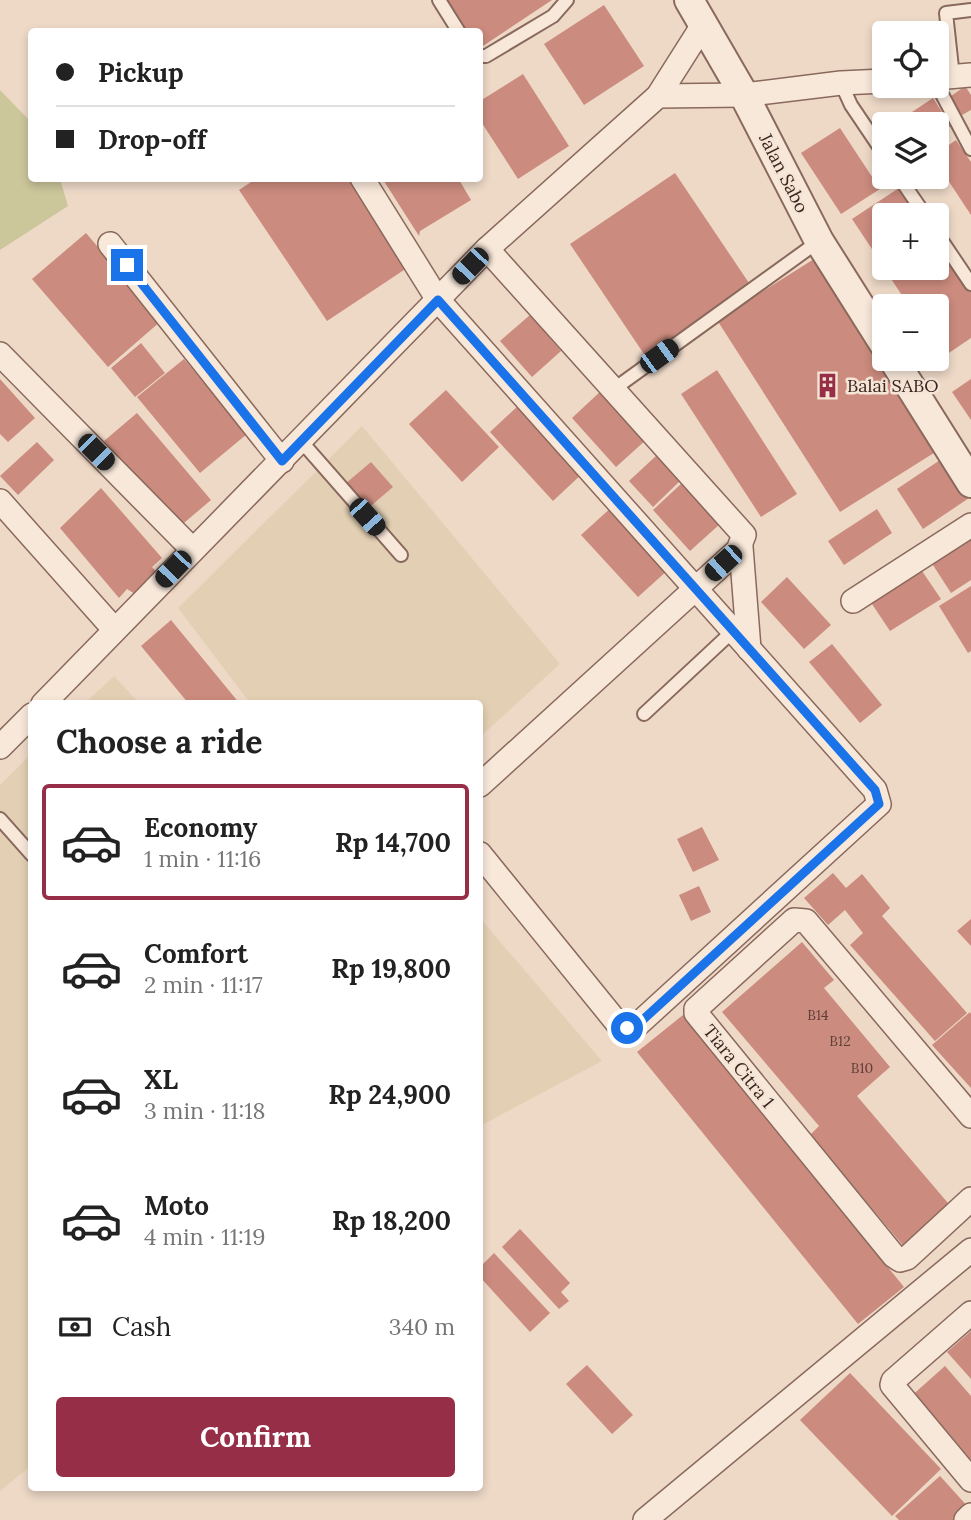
<!DOCTYPE html>
<html lang="en">
<head>
<meta charset="utf-8">
<style>
	body { margin:0; font-family:Lora,serif; background:#f2f2f2; color:#222; height:100vh; display:flex; flex-direction:column; font-size:26px; white-space:nowrap }
	* { box-sizing:border-box; margin:0 }
	p { font-size:23px; color:#767676 }
	.icon { flex:none; width:38px; height:38px; fill:none; stroke:currentColor; stroke-width:2; stroke-linecap:round; stroke-linejoin:round }
	.map { position:relative; flex:1; overflow:hidden }
	.panel { position:absolute; left:28px; top:700px; width:455px; height:791px; display:flex; flex-direction:column; background:#fff; border-radius:7px; box-shadow:0 4px 10px #0003 }
	.panel>* { flex:none }
	.banner { position:absolute; left:28px; top:28px; width:455px; height:154px; border-radius:7px; box-shadow:0 4px 10px #0003; display:grid; align-content:center; height:154px; padding:0 28px; background:#fff }
	.fabs { position:absolute; left:872px; top:21px; display:grid; gap:14px }
	.fabs a { display:grid; place-items:center; width:77px; height:77px; border-radius:7px; background:#fff; box-shadow:0 4px 10px #0003; font-size:35px }
	.end { position:absolute; width:32px; height:32px; margin:-16px; border:9px solid #1a73e8; background:#fff; box-shadow:0 0 0 4px #fff }
	.from { border-radius:50% }
	.car { position:absolute; width:21px; height:42px; margin:-21px -10px; border-radius:9px; box-shadow:0 0 5px 2px #0007; background:linear-gradient(#222 24%,#8ab4d8 0 40%,#222 0 76%,#8ab4d8 0 86%,#222 0) }
	.banner b { display:flex; align-items:center; gap:24px; height:66px; font-size:26px }
	.banner b+b { border-top:2px solid #e0e0e0 }
	.banner i { width:18px; height:18px; background:#222 }
	ul { padding:0; list-style:none }
	li { display:flex; align-items:center; gap:21px; height:116px; margin:0 14px 10px; padding:0 14px; border:4px solid transparent; border-radius:7px }
	li div { flex:1 }
	li b { display:block; font-size:26px }
	li em { font-style:normal; font-weight:700 }
	li.selected { border-color:#972e48 }
	li>.icon { width:63px; height:63px; stroke-width:1.5 }
	h2 { padding:0 28px; font-size:32px; line-height:84px }
	.pay { display:flex; align-items:center; gap:18px; height:77px; padding:0 28px; font-size:26px }
	.pay p { margin-inline-start:auto }
	.cta { display:flex; gap:14px; margin-top:auto; padding:14px 28px }
	.cta a { flex:1; height:80px; border-radius:7px; background:#972e48; color:#fff; font-size:28px; font-weight:700; line-height:80px; text-align:center }
	.map>svg:first-child { display:block }
	.farmland { fill:#e3d0b4 }
	.green { fill:#ccc69b }
	.building { fill:#cb8b7e }
	.lines { fill:none; stroke-linecap:round; stroke-linejoin:round }
	.service-casing { stroke:#89695c; stroke-width:16 }
	.minor-casing { stroke:#89695c; stroke-width:26 }
	.tertiary-casing { stroke:#89695c; stroke-width:32 }
	.service { stroke:#f8e8da; stroke-width:12 }
	.minor { stroke:#f8e8da; stroke-width:23 }
	.tertiary { stroke:#f8e8da; stroke-width:28 }
	.route { stroke:#1a73e8; stroke-width:9 }
	.labels { text-anchor:middle; dominant-baseline:central; stroke-width:5; stroke-linejoin:round; paint-order:stroke }
	.number-label { font-size:14px; fill:#5e3f38 }
	.street-label { font-size:18px; fill:#3a2620; stroke:#f5e5d6 }
	.poi-label { font-size:18px; fill:#3a2620; stroke:#f5e5d6; text-anchor:start }
</style>
</head>
<body>
<div class="map">
<svg width="971" height="1520" viewBox="0 0 971 1520">
	<rect width="100%" height="100%" fill="#eed9c7"/>
	<!-- farmland -->
	<g class="farmland">
		<path d="M362,426L560,664L480,737V704L250,703L178,608Z"/>
		<path d="M114,676L139,703H85Z"/>
		<path d="M31,754L32,1465L0,1491V785Z"/>
		<path d="M480,918L602,1061L480,1126Z"/>
	</g>
	<!-- green -->
	<path class="green" d="M0,90L31,122L32,178L60,179L68,206L0,250Z"/>
	<!-- building -->
	<g class="building">
		<path d="M445,0H552L480,48V32H466Z"/>
		<path d="M604,5L644,66L584,105L544,44Z"/>
		<path d="M523,74L569,146L518,179L480,120V101Z"/>
		<path d="M965,86L971,95V110L962,115L950,97Z"/>
		<path d="M933,98L951,126L936,136V124H919L912,112Z"/>
		<path d="M840,128L880,189L841,214L801,153Z"/>
		<path d="M956,140L971,162V215L936,162V154Z"/>
		<path d="M675,173L751,286L646,357L570,244Z"/>
		<path d="M257,178H352L410,266L327,321L239,190Z"/>
		<path d="M382,178H458L471,200L420,231L419,236Z"/>
		<path d="M902,186L921,215H884V267L852,219Z"/>
		<path d="M86,233L161,321L108,367L32,279Z"/>
		<path d="M936,239L971,291V338L943,357L936,347V306H909L884,268H936Z"/>
		<path d="M814,259L937,451L840,512L717,320Z"/>
		<path d="M530,315L561,351L532,377L500,341Z"/>
		<path d="M141,343L165,373L135,397L111,368Z"/>
		<path d="M184,359L247,434L200,473L137,397Z"/>
		<path d="M717,370L797,494L761,517L681,394Z"/>
		<path d="M0,379L35,418L8,442L0,434Z"/>
		<path d="M971,379V420L952,392Z"/>
		<path d="M446,390L499,447L462,482L409,424Z"/>
		<path d="M602,390L647,439L616,467L572,418Z"/>
		<path d="M520,404L584,472L553,501L490,432Z"/>
		<path d="M137,413L211,500L178,528L104,441Z"/>
		<path d="M37,442L54,460L18,495L0,476Z"/>
		<path d="M657,455L681,480L653,507L629,481Z"/>
		<path d="M943,458L969,498L923,529L897,489Z"/>
		<path d="M371,462L393,487L366,510L345,484Z"/>
		<path d="M682,483L720,524L690,551L653,510Z"/>
		<path d="M101,488L162,558L152,567L158,574L135,594L127,589L119,598L60,528Z"/>
		<path d="M613,506L669,569L638,597L581,535Z"/>
		<path d="M877,509L892,533L844,565L828,541Z"/>
		<path d="M971,536V580L951,593L931,562Z"/>
		<path d="M920,568L941,599L890,631L870,601Z"/>
		<path d="M787,577L831,625L804,649L761,602Z"/>
		<path d="M971,586V651L968,653L939,606Z"/>
		<path d="M171,620L240,704H189L141,646Z"/>
		<path d="M832,644L882,705L860,723L809,662Z"/>
		<path d="M702,827L719,860L693,872L677,839Z"/>
		<path d="M833,873L846,888L862,874L890,908L882,916L967,1013L935,1041L850,945L863,933L845,910L828,925L804,898Z"/>
		<path d="M699,886L711,912L691,921L679,895Z"/>
		<path d="M971,919V946L957,931Z"/>
		<path d="M802,942L834,980L824,988L890,1067L857,1096L953,1209L906,1249L810,1135L819,1126L722,1012Z"/>
		<path d="M970,1012L971,1014V1088L932,1045Z"/>
		<path d="M683,1015L904,1287L858,1324L637,1052Z"/>
		<path d="M520,1229L570,1283L561,1292L569,1301L559,1309L502,1247Z"/>
		<path d="M494,1253L550,1313L530,1332L480,1277V1267Z"/>
		<path d="M971,1331V1379L947,1352Z"/>
		<path d="M587,1365L633,1415L612,1434L566,1384Z"/>
		<path d="M945,1366L971,1396V1471L908,1399Z"/>
		<path d="M850,1373L941,1469L892,1516L800,1420Z"/>
		<path d="M940,1476L969,1508L955,1520H899L895,1516Z"/>
	</g>
	<g class="lines">
		<defs>
			<g id="service">
				<path d="M439,0L459,32"/>
				<path d="M480,56H486L553,16L567,0"/>
				<path d="M953,77L946,13L971,10"/>
				<path d="M841,83L851,105L884,154"/>
				<path d="M936,83L971,149"/>
				<path d="M899,177L925,215"/>
				<path d="M936,232L971,284"/>
				<path d="M614,389L819,241"/>
				<path d="M301,441L401,555"/>
				<path d="M644,714L733,631"/>
				<path d="M0,819L32,855"/>
			</g>
			<g id="minor">
				<path d="M936,78L971,75"/>
				<path d="M658,96L744,95L841,83L884,81"/>
				<path d="M362,178L438,300L875,790L879,804L635,1027L627,1028L618,1024L480,854"/>
				<path d="M110,244L282,461"/>
				<path d="M0,354L192,549"/>
				<path d="M0,501L114,629"/>
				<path d="M741,547L749,649"/>
				<path d="M853,601L971,525"/>
				<path d="M43,704L487,249L658,96L703,25"/>
				<path d="M0,747L32,715"/>
				<path d="M480,785L738,550L744,535L487,249"/>
				<path d="M971,1116L806,921L794,920L696,1009V1013L894,1256L900,1260L907,1258L971,1199"/>
				<path d="M971,1313L893,1381L892,1385L971,1480"/>
				<path d="M645,1520L971,1250"/>
				<path d="M966,1520L971,1515"/>
			</g>
			<g id="tertiary">
				<path d="M689,0L744,95L819,241L884,344"/>
				<path d="M893,359L971,483"/>
			</g>
		</defs>
		<!-- service casing -->
		<use href="#service" class="service-casing"/>
		<!-- minor casing -->
		<use href="#minor" class="minor-casing"/>
		<!-- tertiary casing -->
		<use href="#tertiary" class="tertiary-casing"/>
		<!-- service -->
		<use href="#service" class="service"/>
		<!-- minor -->
		<use href="#minor" class="minor"/>
		<!-- tertiary -->
		<use href="#tertiary" class="tertiary"/>
	</g>
	<g class="lines">
		<!-- route -->
		<path class="route" d="M127,265L282,461L438,300L875,790L879,804L635,1027L627,1028"/>
	</g>
	<!-- icons -->
	<defs>
		<symbol id="building-bare" viewBox="-9 -9 18 18"><path d="M-4-6H4V6H1V3H-1V6H-4ZM-2.5-4.3h1.7v1.8h-1.7ZM.8-4.3h1.7v1.8H.8ZM-2.5-1h1.7V.8h-1.7ZM.8-1h1.7V.8H.8Z" fill="#972e48" stroke="#f5e5d6" stroke-width="2.5" paint-order="stroke"/></symbol>
	</defs>
	<g fill-rule="evenodd">
		<use href="#building-bare" x="810" y="368" width="35" height="35"/>
	</g>
	<g class="labels">
		<!-- number labels -->
		<g class="number-label">
			<text x="818" y="1015">B14</text>
			<text x="840" y="1041">B12</text>
			<text x="862" y="1068">B10</text>
		</g>
		<!-- street labels -->
		<g class="street-label">
			<text transform="translate(784 173) rotate(63)">Jalan Sabo</text>
			<text transform="translate(739 1066) rotate(51)">Tiara Citra 1</text>
		</g>
		<!-- poi labels -->
		<g class="poi-label">
			<text x="847" y="385">Balai SABO</text>
		</g>
	</g>
</svg>
<div class="fabs">
<a><svg class="icon" aria-label="locate" viewBox="0 0 24 24"><circle cx="12" cy="12" r="6"/><path d="M12 2v4M12 18v4M2 12h4M18 12h4"/></svg></a>
<a><svg class="icon" aria-label="layers" viewBox="0 0 24 24"><path d="M12 4l9 5-9 5-9-5zM3 14l9 5 9-5"/></svg></a>
<a>+</a>
<a>−</a>
</div>
<i class="end from" style="left:627px;top:1028px"></i>
<i class="end" style="left:127px;top:265px"></i>
<i class="car" style="left:470px;top:266px;rotate:224deg"></i>
<i class="car" style="left:659px;top:356px;rotate:54deg"></i>
<i class="car" style="left:96px;top:452px;rotate:135deg"></i>
<i class="car" style="left:367px;top:517px;rotate:138deg"></i>
<i class="car" style="left:723px;top:563px;rotate:228deg"></i>
<i class="car" style="left:173px;top:569px;rotate:224deg"></i>
<div class="banner">
<b><i class="from"></i>Pickup</b>
<b><i></i>Drop-off</b>
</div>
<section class="panel">
<h2>Choose a ride</h2>
<ul>
<li class="selected"><svg class="icon" aria-label="car" viewBox="0 0 24 24"><path d="M5 17H2v-5l4-1 3-4h7l3 4 3 1v5h-3M9 17h6M6 11h13"/><circle cx="7" cy="17" r="2"/><circle cx="17" cy="17" r="2"/></svg><div><b>Economy</b><p>1 min · 11:16</p></div><em>Rp 14,700</em></li>
<li><svg class="icon" aria-label="car" viewBox="0 0 24 24"><path d="M5 17H2v-5l4-1 3-4h7l3 4 3 1v5h-3M9 17h6M6 11h13"/><circle cx="7" cy="17" r="2"/><circle cx="17" cy="17" r="2"/></svg><div><b>Comfort</b><p>2 min · 11:17</p></div><em>Rp 19,800</em></li>
<li><svg class="icon" aria-label="car" viewBox="0 0 24 24"><path d="M5 17H2v-5l4-1 3-4h7l3 4 3 1v5h-3M9 17h6M6 11h13"/><circle cx="7" cy="17" r="2"/><circle cx="17" cy="17" r="2"/></svg><div><b>XL</b><p>3 min · 11:18</p></div><em>Rp 24,900</em></li>
<li><svg class="icon" aria-label="car" viewBox="0 0 24 24"><path d="M5 17H2v-5l4-1 3-4h7l3 4 3 1v5h-3M9 17h6M6 11h13"/><circle cx="7" cy="17" r="2"/><circle cx="17" cy="17" r="2"/></svg><div><b>Moto</b><p>4 min · 11:19</p></div><em>Rp 18,200</em></li>
</ul>
<div class="pay"><svg class="icon" aria-label="cash" viewBox="0 0 24 24"><path d="M3 7h18v10H3z"/><circle cx="12" cy="12" r="2"/></svg>Cash<p>340 m</p></div>
<div class="cta"><a>Confirm</a></div>
</section>
</div>
</body>
</html>
